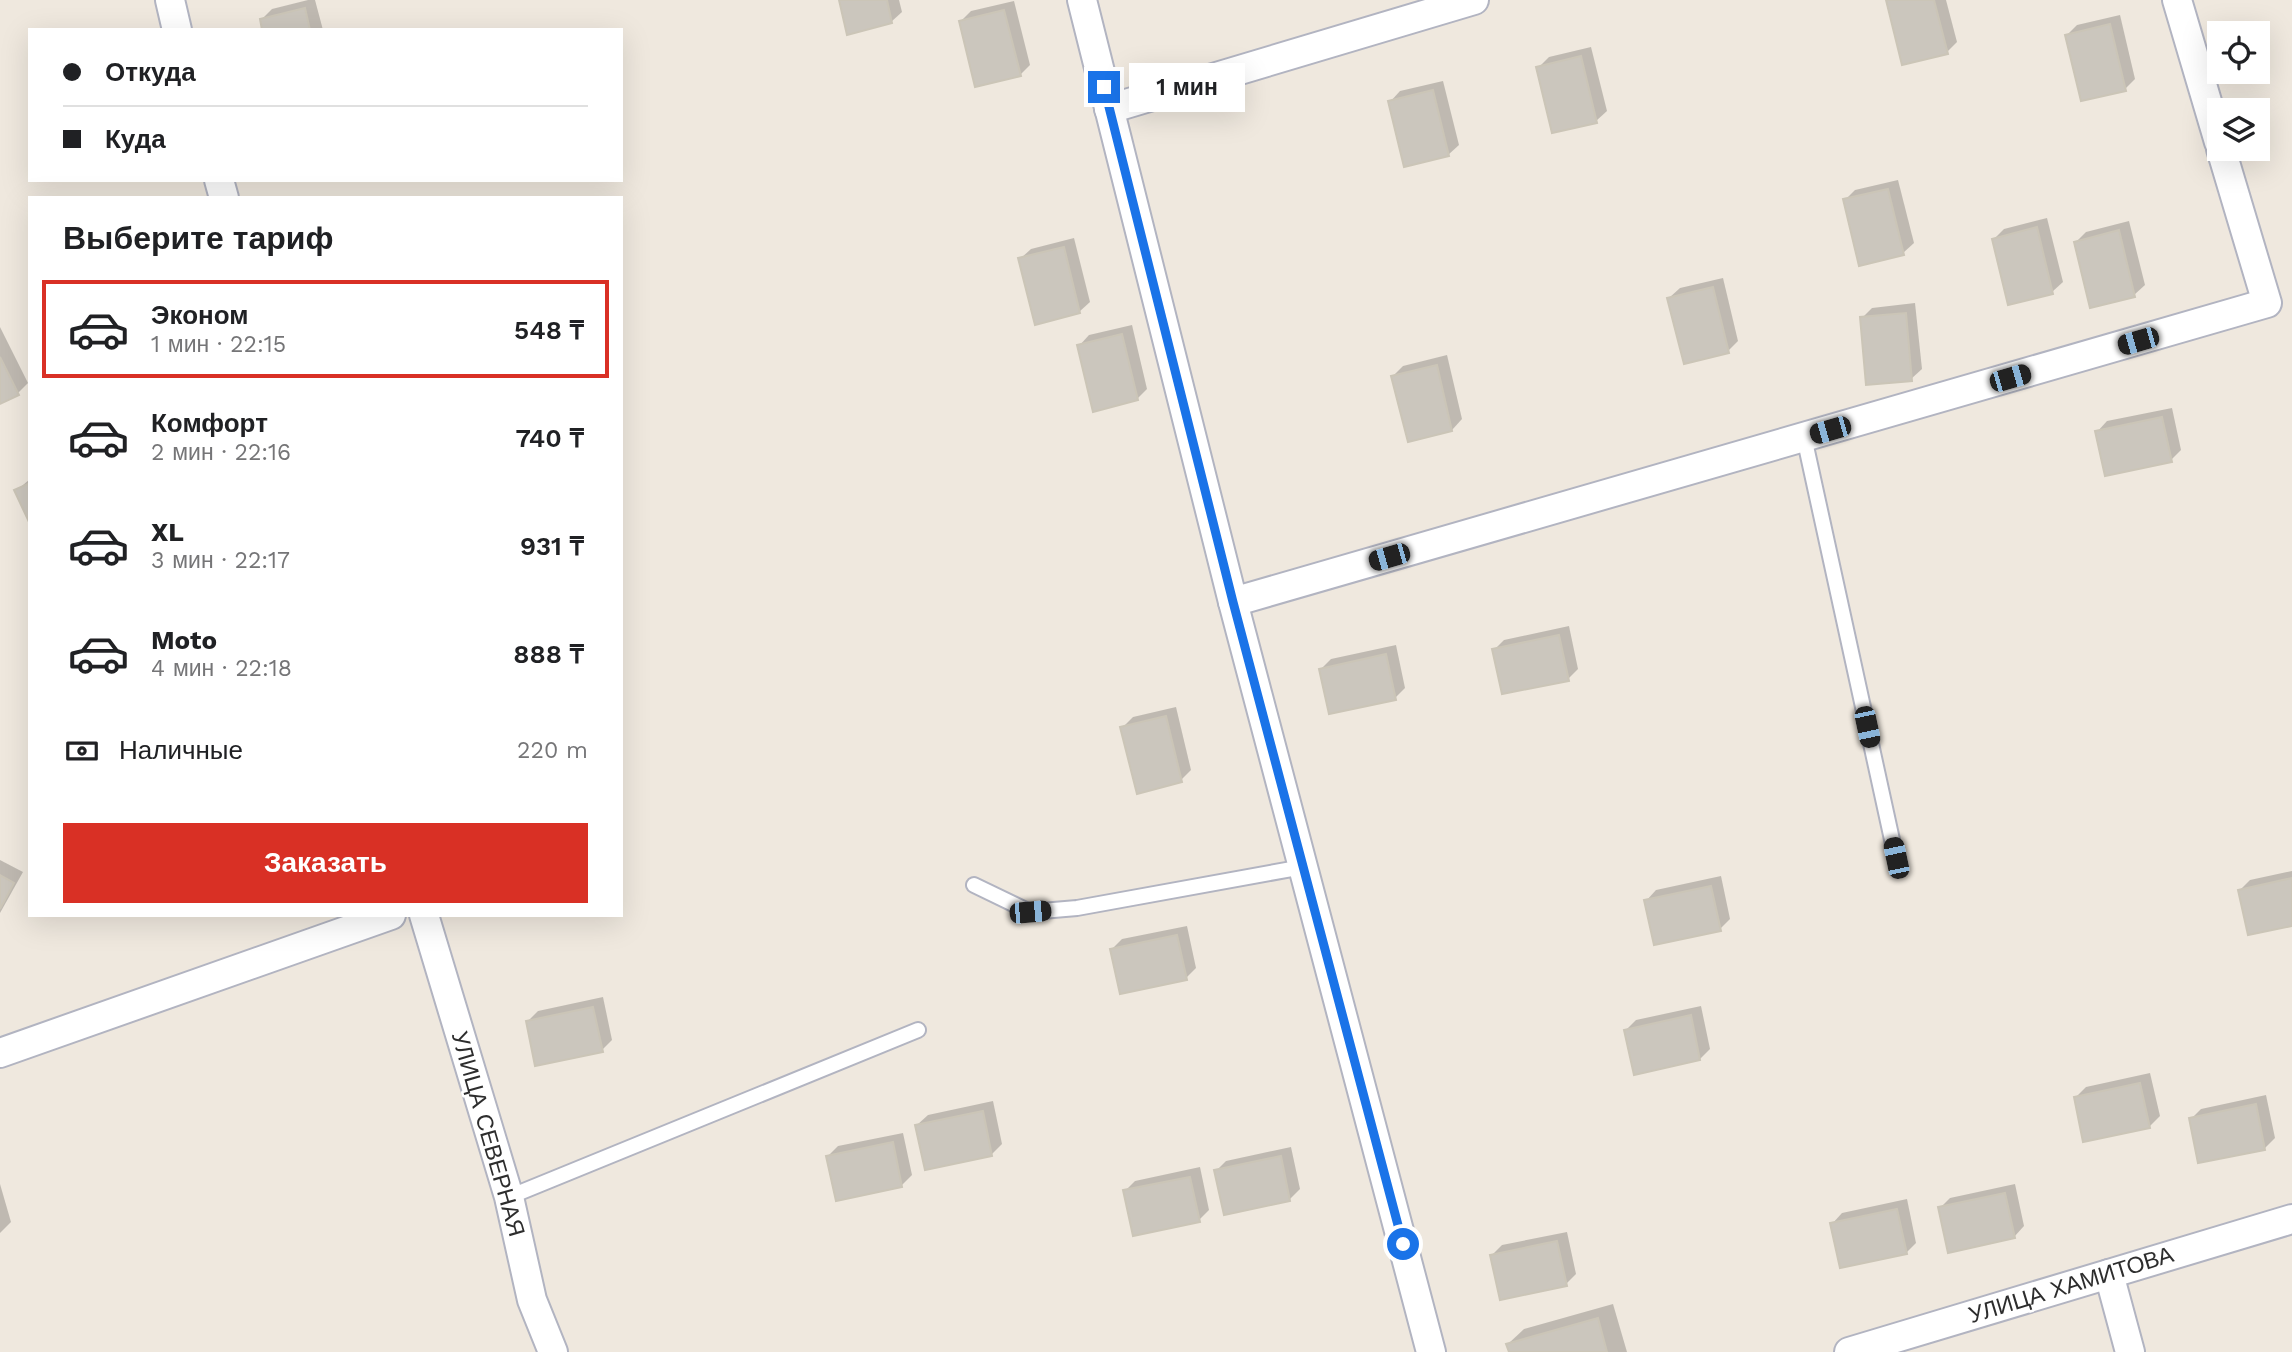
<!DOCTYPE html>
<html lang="ru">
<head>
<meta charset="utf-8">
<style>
	body { margin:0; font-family:"Work Sans",sans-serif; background:#f2f2f2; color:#202124; height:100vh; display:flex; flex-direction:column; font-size:26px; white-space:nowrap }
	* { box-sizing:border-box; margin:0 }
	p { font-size:23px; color:#757577 }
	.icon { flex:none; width:38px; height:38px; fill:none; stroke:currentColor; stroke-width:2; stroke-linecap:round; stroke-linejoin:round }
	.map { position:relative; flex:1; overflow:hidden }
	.panel { position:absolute; left:28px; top:196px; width:595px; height:721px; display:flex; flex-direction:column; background:#fff; border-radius:0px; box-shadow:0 7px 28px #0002 }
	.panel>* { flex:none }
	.top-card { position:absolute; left:28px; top:28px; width:595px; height:154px; border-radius:0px; box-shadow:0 7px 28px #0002; display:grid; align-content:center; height:154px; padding:0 35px; background:#fff }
	.tools { position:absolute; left:2207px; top:21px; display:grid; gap:14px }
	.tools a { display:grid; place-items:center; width:63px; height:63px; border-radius:0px; background:#fff; box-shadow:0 7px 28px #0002; font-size:35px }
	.end { position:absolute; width:32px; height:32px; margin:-16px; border:9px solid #1a73e8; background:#fff; box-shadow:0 0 0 4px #fff }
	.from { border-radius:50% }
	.bubble { position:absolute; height:49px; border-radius:0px; background:#fff; box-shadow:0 7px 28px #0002; font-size:23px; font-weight:600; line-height:49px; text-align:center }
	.car { position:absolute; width:21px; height:42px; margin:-21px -10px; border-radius:9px; box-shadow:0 0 5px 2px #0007; background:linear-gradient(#222 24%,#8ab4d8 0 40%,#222 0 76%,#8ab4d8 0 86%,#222 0) }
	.top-card b { display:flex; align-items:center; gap:24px; height:66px; font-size:26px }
	.top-card b+b { border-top:2px solid #e0e0e0 }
	.top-card i { width:18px; height:18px; background:#202124 }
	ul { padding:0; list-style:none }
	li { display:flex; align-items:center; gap:21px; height:98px; margin:0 14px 10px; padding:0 21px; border:4px solid transparent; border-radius:0px }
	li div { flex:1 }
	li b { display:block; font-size:26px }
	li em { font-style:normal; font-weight:600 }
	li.on { border-color:#d93025 }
	li>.icon { width:63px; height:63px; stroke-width:1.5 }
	h2 { padding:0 35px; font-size:32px; line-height:84px }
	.pay { display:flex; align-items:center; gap:18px; height:77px; padding:0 35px; font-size:26px }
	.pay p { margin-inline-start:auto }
	.action { display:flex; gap:14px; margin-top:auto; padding:14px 35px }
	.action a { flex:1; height:80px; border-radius:0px; background:#d93025; color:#fff; font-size:28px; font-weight:600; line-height:80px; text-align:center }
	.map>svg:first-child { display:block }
	.shadow { fill:#0003 }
	.building { fill:#cbc6bd; stroke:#cbc5b7; stroke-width:2 }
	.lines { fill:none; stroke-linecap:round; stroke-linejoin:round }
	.lane-casing { stroke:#b2b4c1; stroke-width:18 }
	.street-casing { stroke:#b2b4c1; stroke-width:32 }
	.lane { stroke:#fff; stroke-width:14 }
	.street { stroke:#fff; stroke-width:28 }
	.route { stroke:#1a73e8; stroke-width:9 }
	.labels { text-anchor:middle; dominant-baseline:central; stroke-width:5; stroke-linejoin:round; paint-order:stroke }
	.street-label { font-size:23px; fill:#2d2d2d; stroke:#fff }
</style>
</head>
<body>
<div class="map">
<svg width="2292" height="1352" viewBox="0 0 2292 1352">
	<rect width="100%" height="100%" fill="#efe8de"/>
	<!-- shadow -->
	<g class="shadow">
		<path d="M308,0H315L323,30H264L262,19L272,9Z"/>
		<path d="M841,0H899L902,12L891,22Z"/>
		<path d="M1888,0H1946L1957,42L1947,52Z"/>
		<path d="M1014,1L1030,65L1020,75L961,21L971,11Z"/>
		<path d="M2120,15L2135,79L2125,89L2067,35L2077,25Z"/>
		<path d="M1591,47L1607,111L1596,121L1538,68L1549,57Z"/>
		<path d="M1443,81L1459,145L1448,155L1390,102L1400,91Z"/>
		<path d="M1898,180L1914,243L1903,253L1845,200L1855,190Z"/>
		<path d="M2047,218L2063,282L2052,292L1994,239L2004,229Z"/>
		<path d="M2129,221L2145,285L2134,295L2076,242L2086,232Z"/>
		<path d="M1074,238L1090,302L1079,312L1020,259L1031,249Z"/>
		<path d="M1723,278L1738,341L1728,351L1669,298L1680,288Z"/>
		<path d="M1915,303L1922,369L1911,379L1862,318L1872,308Z"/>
		<path d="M1132,325L1147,389L1137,399L1079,346L1089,335Z"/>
		<path d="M0,327L28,383L18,393L0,402Z"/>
		<path d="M1447,355L1462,419L1452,430L1393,376L1403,366Z"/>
		<path d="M2172,408L2181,450L2171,460L2097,432L2107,421Z"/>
		<path d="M30,479V520L16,491Z"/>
		<path d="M1569,626L1578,669L1568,679L1494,650L1504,640Z"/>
		<path d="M1396,645L1405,688L1395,698L1321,669L1331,659Z"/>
		<path d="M1176,707L1191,770L1181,780L1122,728L1133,717Z"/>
		<path d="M0,860L23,872L0,913Z"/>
		<path d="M2292,871V924L2240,890L2250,880Z"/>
		<path d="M1721,876L1730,919L1720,929L1646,901L1656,890Z"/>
		<path d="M1187,926L1196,968L1186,978L1112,949L1122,939Z"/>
		<path d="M603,997L612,1040L602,1050L528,1021L538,1011Z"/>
		<path d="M1701,1006L1710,1049L1700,1059L1626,1030L1636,1020Z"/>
		<path d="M2150,1073L2160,1116L2149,1127L2076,1097L2086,1087Z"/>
		<path d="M2266,1095L2275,1138L2265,1148L2191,1119L2201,1109Z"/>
		<path d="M993,1101L1002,1144L991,1155L917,1125L928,1115Z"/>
		<path d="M903,1133L912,1175L901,1186L828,1156L838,1146Z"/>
		<path d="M1291,1147L1300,1189L1289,1200L1216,1171L1226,1161Z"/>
		<path d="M1200,1167L1209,1210L1199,1220L1125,1191L1135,1181Z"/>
		<path d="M0,1184L11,1222L0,1233Z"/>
		<path d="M2015,1184L2024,1226L2014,1237L1940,1208L1950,1198Z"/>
		<path d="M1907,1199L1916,1243L1906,1253L1832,1224L1842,1213Z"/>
		<path d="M1567,1232L1576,1274L1566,1284L1492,1255L1502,1245Z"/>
		<path d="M1613,1304L1627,1352H1510L1508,1344L1524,1329Z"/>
	</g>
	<!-- building -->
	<g class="building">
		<path d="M839,0H887L892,23L847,35Z"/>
		<path d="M1886,0H1934L1948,54L1902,65Z"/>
		<path d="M305,8L310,30H262L260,19Z"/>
		<path d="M1004,10L1021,76L975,87L959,21Z"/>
		<path d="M2110,24L2126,91L2081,101L2065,35Z"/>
		<path d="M1581,56L1597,123L1552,133L1536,67Z"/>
		<path d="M1433,90L1449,156L1404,167L1388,101Z"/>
		<path d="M1888,189L1904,255L1859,266L1843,199Z"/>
		<path d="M2037,227L2053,294L2008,305L1992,239Z"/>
		<path d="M2119,230L2135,297L2090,308L2074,242Z"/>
		<path d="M1064,247L1080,313L1035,325L1018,258Z"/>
		<path d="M1713,287L1729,353L1684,364L1667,298Z"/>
		<path d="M1906,313L1912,381L1866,385L1860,317Z"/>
		<path d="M1122,334L1138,400L1093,412L1077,345Z"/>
		<path d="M0,357L19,395L0,404Z"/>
		<path d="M1437,365L1452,431L1408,442L1391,376Z"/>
		<path d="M2162,417L2172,462L2105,476L2095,431Z"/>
		<path d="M30,483V524L14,490Z"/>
		<path d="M1559,635L1569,681L1502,694L1492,649Z"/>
		<path d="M1386,654L1396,700L1329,714L1319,669Z"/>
		<path d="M1166,716L1182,782L1137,794L1120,727Z"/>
		<path d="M0,875L14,883L0,909Z"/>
		<path d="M2292,878V926L2248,935L2238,890Z"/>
		<path d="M1711,886L1721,931L1654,945L1644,900Z"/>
		<path d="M1177,935L1187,980L1120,994L1110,949Z"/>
		<path d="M593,1007L603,1052L535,1066L526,1021Z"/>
		<path d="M1691,1015L1700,1060L1634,1075L1624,1030Z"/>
		<path d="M2140,1083L2150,1128L2083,1142L2074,1097Z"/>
		<path d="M2256,1104L2265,1150L2198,1163L2189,1118Z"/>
		<path d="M983,1111L992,1156L925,1170L915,1125Z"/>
		<path d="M893,1142L902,1187L836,1201L826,1156Z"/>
		<path d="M1281,1156L1290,1201L1224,1215L1214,1170Z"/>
		<path d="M1190,1177L1200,1222L1133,1236L1123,1190Z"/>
		<path d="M2005,1193L2015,1238L1948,1253L1938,1207Z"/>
		<path d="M1897,1209L1907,1254L1840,1268L1830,1223Z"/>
		<path d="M1557,1241L1567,1286L1500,1300L1490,1255Z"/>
		<path d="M1598,1318L1607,1352H1509L1506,1344Z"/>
	</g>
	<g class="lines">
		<defs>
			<g id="lane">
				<path d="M1804,437L1896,858"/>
				<path d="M974,885L1030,912L1077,908L1303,867"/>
				<path d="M509,1197L918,1030"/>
			</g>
			<g id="street">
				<path d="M170,0L177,30"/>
				<path d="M1082,0L1233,602L1431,1352"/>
				<path d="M2177,0L2219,142"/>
				<path d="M1109,109L1474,0"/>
				<path d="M219,180L224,198"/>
				<path d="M1233,602L2267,303L2221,149"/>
				<path d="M424,915L509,1197L532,1300L553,1352"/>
				<path d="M0,1053L391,915"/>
				<path d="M2109,1274L2130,1352"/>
				<path d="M1849,1352L2292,1219"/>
			</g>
		</defs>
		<!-- lane casing -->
		<use href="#lane" class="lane-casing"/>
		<!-- street casing -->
		<use href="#street" class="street-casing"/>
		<!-- lane -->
		<use href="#lane" class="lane"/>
		<!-- street -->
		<use href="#street" class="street"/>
	</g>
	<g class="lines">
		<!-- route -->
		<path class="route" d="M1104,87L1233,602L1403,1244"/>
	</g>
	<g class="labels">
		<!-- street labels -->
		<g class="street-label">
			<text transform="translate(488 1134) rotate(74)">УЛИЦА СЕВЕРНАЯ</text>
			<text transform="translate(2071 1285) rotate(-17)">УЛИЦА ХАМИТОВА</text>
		</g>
	</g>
</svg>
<div class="tools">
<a><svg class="icon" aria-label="locate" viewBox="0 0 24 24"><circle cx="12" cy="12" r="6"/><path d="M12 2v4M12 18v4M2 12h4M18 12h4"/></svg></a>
<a><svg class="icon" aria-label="layers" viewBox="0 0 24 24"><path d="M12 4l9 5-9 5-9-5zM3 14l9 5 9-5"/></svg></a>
</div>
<i class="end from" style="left:1403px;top:1244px"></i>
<i class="end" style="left:1104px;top:87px"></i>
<div class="bubble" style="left:1129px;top:63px;width:116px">1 мин</div>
<i class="car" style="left:2138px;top:341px;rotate:254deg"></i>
<i class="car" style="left:2010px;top:378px;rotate:74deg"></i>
<i class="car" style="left:1830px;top:430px;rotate:254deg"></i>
<i class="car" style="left:1389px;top:557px;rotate:254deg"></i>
<i class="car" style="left:1867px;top:727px;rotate:168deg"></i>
<i class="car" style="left:1896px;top:858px;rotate:348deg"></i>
<i class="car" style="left:1030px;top:912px;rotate:85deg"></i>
<div class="top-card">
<b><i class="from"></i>Откуда</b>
<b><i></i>Куда</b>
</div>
<section class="panel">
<h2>Выберите тариф</h2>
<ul>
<li class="on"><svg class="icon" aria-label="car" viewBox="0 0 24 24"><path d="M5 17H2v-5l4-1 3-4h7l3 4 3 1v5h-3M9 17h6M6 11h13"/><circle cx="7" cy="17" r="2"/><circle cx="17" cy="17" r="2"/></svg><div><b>Эконом</b><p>1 мин · 22:15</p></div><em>548 ₸</em></li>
<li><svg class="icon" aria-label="car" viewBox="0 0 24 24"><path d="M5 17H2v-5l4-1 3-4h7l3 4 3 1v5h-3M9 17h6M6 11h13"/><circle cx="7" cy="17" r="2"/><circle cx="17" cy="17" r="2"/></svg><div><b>Комфорт</b><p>2 мин · 22:16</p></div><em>740 ₸</em></li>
<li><svg class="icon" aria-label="car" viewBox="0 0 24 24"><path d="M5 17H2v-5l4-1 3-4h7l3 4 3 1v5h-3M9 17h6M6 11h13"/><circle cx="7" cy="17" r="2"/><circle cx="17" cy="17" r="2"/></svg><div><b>XL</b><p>3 мин · 22:17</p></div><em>931 ₸</em></li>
<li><svg class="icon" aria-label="car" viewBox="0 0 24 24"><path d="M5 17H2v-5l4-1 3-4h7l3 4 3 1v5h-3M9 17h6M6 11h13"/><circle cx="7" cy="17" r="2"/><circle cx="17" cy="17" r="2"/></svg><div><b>Moto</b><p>4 мин · 22:18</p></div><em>888 ₸</em></li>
</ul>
<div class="pay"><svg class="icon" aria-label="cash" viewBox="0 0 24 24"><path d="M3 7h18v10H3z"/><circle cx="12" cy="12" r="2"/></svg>Наличные<p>220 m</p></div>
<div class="action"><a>Заказать</a></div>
</section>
</div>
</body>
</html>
